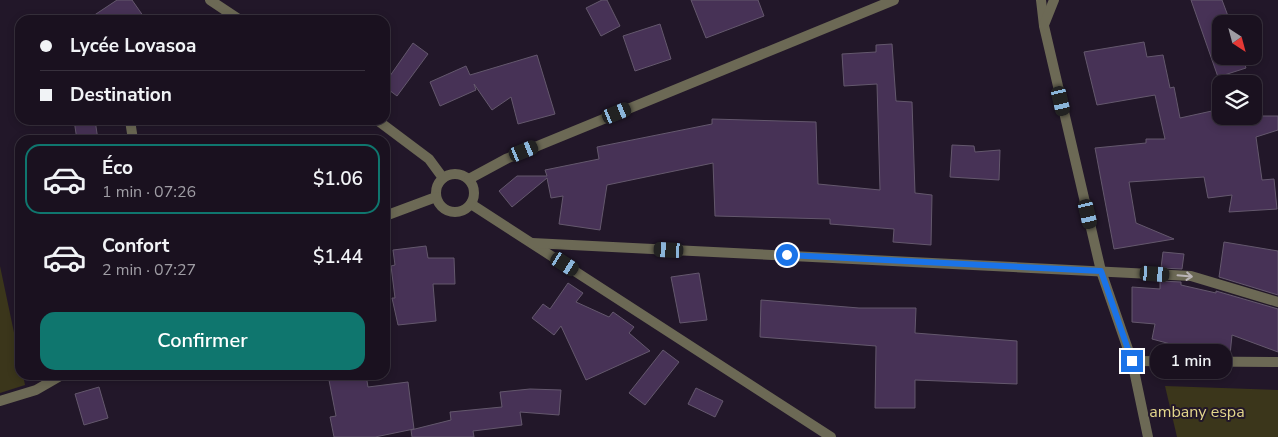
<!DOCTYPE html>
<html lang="fr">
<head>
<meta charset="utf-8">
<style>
	body { margin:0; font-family:"Nunito Sans",sans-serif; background:#231a28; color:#f1f3f6; height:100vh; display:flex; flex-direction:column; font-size:19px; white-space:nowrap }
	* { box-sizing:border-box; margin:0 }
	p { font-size:16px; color:#9f9da4 }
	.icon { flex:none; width:28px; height:28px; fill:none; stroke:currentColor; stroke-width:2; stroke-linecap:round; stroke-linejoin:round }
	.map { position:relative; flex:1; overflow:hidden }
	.drawer { position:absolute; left:15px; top:135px; width:375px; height:245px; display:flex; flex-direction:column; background:#1a111f; border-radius:15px; box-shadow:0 2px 8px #0003,0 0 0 1px #38313d }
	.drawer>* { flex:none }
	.banner { position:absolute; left:15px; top:15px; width:375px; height:110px; border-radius:15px; box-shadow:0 2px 8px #0003,0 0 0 1px #38313d; display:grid; align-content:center; height:110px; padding:0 25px; background:#1a111f }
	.needle { width:32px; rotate:144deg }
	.tools { position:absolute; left:1212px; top:15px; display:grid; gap:10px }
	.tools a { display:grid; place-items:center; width:50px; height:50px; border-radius:10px; background:#1a111f; box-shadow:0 2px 8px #0003,0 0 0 1px #38313d; font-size:25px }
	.end { position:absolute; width:22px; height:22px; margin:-11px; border:6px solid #1a73e8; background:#fff; box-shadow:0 0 0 2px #fff }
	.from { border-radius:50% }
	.bubble { position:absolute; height:35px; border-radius:15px; background:#1a111f; box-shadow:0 2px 8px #0003,0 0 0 1px #38313d; font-size:16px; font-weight:600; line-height:35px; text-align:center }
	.car { position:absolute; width:15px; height:30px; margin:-15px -8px; border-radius:6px; box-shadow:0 0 4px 1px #0007; background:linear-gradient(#222 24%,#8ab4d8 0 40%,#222 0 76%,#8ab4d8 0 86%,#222 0) }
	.banner b { display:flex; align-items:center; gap:18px; height:48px; font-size:19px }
	.banner b+b { border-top:1px solid #38313d }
	.banner i { width:12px; height:12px; background:#f1f3f6 }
	ul { padding:9px 0 0; list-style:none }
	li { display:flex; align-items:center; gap:15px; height:70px; margin:0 10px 8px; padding:0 15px; border:2px solid transparent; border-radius:15px }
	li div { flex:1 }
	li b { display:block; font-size:19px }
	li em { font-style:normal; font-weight:600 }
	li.active { border-color:#0f766e }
	li>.icon { width:45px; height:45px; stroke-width:1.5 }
	.primary-button { display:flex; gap:10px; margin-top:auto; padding:10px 25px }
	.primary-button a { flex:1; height:58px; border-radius:15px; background:#0f766e; color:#fff; font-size:20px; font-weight:600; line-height:58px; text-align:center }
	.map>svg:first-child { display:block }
	.green { fill:#3b361b }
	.building { fill:#473256; stroke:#64586d }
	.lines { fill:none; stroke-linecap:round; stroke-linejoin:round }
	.service { stroke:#6c6955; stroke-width:10 }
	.minor { stroke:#6c6955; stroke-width:10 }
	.tertiary { stroke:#6c6955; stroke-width:10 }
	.oneway { stroke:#b9b3b6 }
	.route { stroke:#1a73e8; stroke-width:6 }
	.labels { text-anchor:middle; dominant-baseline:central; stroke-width:4; stroke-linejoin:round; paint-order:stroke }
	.park-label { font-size:16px; fill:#e3d68b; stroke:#221729 }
</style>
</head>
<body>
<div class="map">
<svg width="1278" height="437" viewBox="0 0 1278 437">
	<rect width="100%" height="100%" fill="#221729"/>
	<!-- green -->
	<g class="green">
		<path d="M0,266L20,361V375H23L25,385L0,393Z"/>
		<path d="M1165,386L1278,390V437H1177Z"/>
	</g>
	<!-- building -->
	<g class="building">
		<path d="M117,0H132L146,20H87Z"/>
		<path d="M602,0H607L620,26L601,36L586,8Z"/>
		<path d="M691,0H758L764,16L706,38Z"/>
		<path d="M1191,0H1222L1231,24H1221V56H1242L1246,68L1218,77Z"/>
		<path d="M660,24L671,59L635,71L623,36Z"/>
		<path d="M1144,42L1147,57L1163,55L1170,88L1174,87L1180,118L1221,109V116H1278V130L1256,137L1262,180L1274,179L1277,209L1229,212L1232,195L1208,198L1204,177L1129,182L1136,223L1174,239L1114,249L1095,148L1146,143V139H1165L1155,95L1097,105L1084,52Z"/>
		<path d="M413,43L428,54L397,96L385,87V83Z"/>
		<path d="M892,44L896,101L912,102L915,193L932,195L931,245L893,242L894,229L830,224V219L715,216L713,163L607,185L600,230L559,224L563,196L551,198L547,178L512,207L499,191L517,176H547L545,170L599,159L597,147L712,124V119L816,122L818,184L880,190L877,84L844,86L842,54L876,52V45Z"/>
		<path d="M537,55L555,114L518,124L511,97L492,110L474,84L476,90L440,106L430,82L466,66L470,75Z"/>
		<path d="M74,120H95L98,140H77Z"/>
		<path d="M952,145L974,146L975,152L1000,150L999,180L950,177Z"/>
		<path d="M1224,242L1278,251V295L1219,277Z"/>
		<path d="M426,246L428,258H454L455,284H433L436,321L398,325L392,298H395L391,266L395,265L393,250Z"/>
		<path d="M1163,252L1184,254L1182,269L1161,268Z"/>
		<path d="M699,273L707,320L680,323L671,277Z"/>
		<path d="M1160,281L1181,282V285L1216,293V291L1278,309V352L1232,335L1230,355L1196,352V355H1190L1177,352L1178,346L1152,339L1155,324L1132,322V287L1160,289Z"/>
		<path d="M568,283L583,293L576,302L609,317L613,312L634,327L629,333L650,351L586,380L561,326L554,335L532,318L543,304L550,309Z"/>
		<path d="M761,300L859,308H916L915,333L1017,341V384L915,380V408H875L876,346L760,337Z"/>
		<path d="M663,350L679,362L645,405L629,393Z"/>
		<path d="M328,375H366L368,387L408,382L414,429L375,437H334L330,417L336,416Z"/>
		<path d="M99,387L108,418L84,425L75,394Z"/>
		<path d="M696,388L723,401L715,417L688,404Z"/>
		<path d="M530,389L561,390L559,415L520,412L522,425L473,431L474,437H412L411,430L451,420L450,412L502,407L500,392Z"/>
	</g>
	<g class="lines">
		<!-- service -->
		<path class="service" d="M130,120L133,140"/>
		<!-- minor -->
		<g class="minor">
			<path d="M471,204L831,437"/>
			<path d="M532,243L1191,276L1278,302"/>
			<path d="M1132,361L1278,362"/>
		</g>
		<!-- tertiary -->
		<g class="tertiary">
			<path d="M210,0L240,20"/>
			<path d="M1041,0L1044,26L1101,271L1132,361L1148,437"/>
			<path d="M1044,25L1054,0"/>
			<path d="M377,120L429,159L443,178"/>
			<circle cx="455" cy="193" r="19"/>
			<path d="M469,179L506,159L894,0"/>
			<path d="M385,216L436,197"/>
			<path d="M0,401L36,390L62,375"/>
		</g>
	</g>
	<!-- one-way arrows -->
	<defs><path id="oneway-shaft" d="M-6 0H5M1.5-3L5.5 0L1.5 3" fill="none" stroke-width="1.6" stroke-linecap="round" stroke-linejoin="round" transform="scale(1.25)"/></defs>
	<use class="oneway" href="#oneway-shaft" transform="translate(1185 276) rotate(5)"/>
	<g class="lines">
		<!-- route -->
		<path class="route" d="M787,255L1101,271L1132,361"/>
	</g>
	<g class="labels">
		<!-- park labels -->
		<g class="park-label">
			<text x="1197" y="412">ambany espa</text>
		</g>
	</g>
</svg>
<div class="tools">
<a><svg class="needle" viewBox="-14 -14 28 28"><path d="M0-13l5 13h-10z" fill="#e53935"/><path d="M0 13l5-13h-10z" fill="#9f9da4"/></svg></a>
<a><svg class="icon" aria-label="layers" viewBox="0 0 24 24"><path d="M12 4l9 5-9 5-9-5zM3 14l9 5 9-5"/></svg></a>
</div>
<i class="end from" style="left:787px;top:255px"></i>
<i class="end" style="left:1132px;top:361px"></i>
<div class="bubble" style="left:1150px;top:344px;width:82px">1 min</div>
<i class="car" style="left:1061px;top:101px;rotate:167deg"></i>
<i class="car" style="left:617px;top:113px;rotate:68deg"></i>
<i class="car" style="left:524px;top:151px;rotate:68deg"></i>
<i class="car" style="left:1088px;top:214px;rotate:167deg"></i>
<i class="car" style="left:669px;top:250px;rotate:273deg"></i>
<i class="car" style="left:565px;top:264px;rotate:123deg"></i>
<i class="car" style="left:1155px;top:274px;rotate:94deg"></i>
<div class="banner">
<b><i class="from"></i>Lycée Lovasoa</b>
<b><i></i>Destination</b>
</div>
<section class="drawer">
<ul>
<li class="active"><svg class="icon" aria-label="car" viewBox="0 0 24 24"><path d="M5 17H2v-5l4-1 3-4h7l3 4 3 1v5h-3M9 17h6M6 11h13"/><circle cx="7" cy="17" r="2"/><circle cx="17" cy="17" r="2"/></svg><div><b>Éco</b><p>1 min · 07:26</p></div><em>$1.06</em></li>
<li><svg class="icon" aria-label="car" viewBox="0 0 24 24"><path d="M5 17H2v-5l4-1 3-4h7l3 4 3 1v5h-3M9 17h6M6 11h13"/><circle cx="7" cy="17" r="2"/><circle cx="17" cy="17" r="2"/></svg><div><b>Confort</b><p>2 min · 07:27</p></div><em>$1.44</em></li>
</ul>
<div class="primary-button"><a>Confirmer</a></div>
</section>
</div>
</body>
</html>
